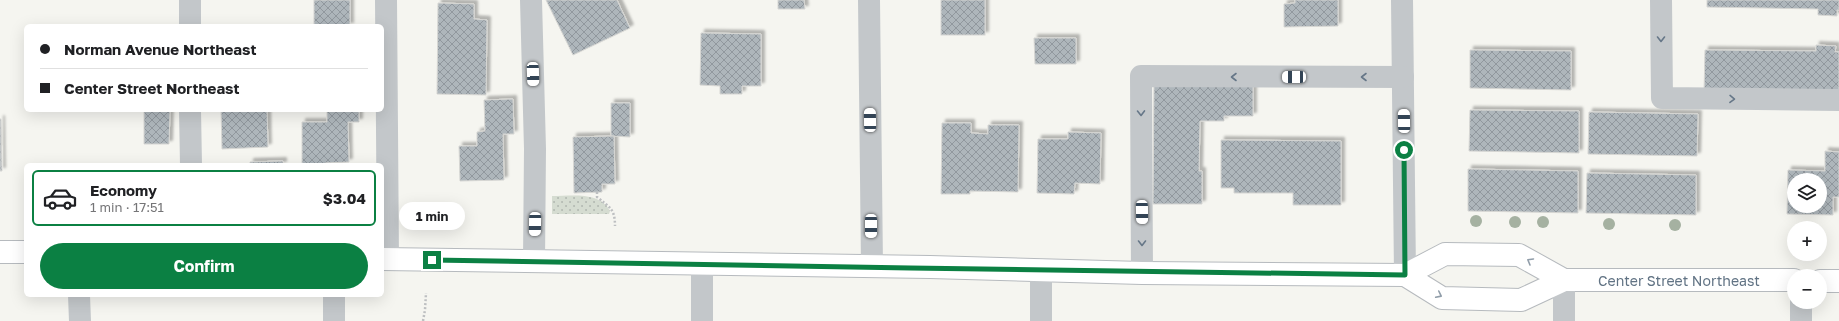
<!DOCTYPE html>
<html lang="en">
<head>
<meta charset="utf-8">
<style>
	body { margin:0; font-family:"Golos Text",sans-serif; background:#f2f2f2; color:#202124; height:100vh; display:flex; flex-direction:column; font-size:15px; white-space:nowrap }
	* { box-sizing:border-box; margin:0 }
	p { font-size:13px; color:#757577 }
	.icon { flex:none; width:22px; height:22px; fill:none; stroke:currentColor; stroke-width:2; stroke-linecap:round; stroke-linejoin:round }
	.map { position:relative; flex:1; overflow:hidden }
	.drawer { position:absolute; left:24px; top:163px; width:360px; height:134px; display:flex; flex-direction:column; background:#fff; border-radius:6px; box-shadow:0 4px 16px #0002 }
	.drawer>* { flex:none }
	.banner { position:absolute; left:24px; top:24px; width:360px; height:88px; border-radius:6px; box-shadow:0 4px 16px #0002; display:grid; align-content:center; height:88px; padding:0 16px; background:#fff }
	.tools { position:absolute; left:1787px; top:173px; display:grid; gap:8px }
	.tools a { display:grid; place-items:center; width:40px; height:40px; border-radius:50%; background:#fff; box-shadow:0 4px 16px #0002; font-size:20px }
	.end { position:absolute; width:18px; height:18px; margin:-9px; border:5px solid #0b8043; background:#fff; box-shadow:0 0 0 2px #fff }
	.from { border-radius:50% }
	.bubble { position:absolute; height:28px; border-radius:14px; background:#fff; box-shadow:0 4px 16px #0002; font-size:13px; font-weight:700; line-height:28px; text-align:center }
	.car { position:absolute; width:12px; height:24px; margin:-12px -6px; border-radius:5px; box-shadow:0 0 3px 1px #0007; background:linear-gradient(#fff 24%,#345 0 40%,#fff 0 76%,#345 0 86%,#fff 0) }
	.banner b { display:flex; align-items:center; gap:14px; height:38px; font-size:15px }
	.banner b+b { border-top:1px solid #e0e0e0 }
	.banner i { width:10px; height:10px; background:#202124 }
	ul { padding:7px 0 0; list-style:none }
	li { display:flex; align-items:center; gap:12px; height:56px; margin:0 8px 6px; padding:0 8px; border:2px solid transparent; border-radius:6px }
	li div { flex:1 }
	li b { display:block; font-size:15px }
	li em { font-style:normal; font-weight:700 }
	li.active { border-color:#0b8043 }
	li>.icon { width:36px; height:36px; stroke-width:1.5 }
	.primary-button { display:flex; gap:8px; margin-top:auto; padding:8px 16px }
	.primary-button a { flex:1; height:46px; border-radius:24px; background:#0b8043; color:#fff; font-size:16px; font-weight:700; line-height:46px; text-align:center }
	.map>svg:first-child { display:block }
	.grass { fill:url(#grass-dots) }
	.building { fill:url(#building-cross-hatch); stroke:#d6d6d3; fill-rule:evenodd; filter:url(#shadow) }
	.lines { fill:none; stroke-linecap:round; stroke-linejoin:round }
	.major-casing { stroke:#b6babe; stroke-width:24 }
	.path { stroke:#bdbfc1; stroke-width:2.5; stroke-dasharray:2 2; stroke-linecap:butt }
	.minor { stroke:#c3c7ca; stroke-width:22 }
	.major { stroke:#fff; stroke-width:22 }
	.tree { fill:#a5b1a1 }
	.oneway { stroke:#678 }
	.oneway2 { stroke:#909da9 }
	.route { stroke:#0b8043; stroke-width:5 }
	.labels { text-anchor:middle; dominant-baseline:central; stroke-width:4; stroke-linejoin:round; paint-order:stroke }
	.street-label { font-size:14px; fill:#617384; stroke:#fff }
</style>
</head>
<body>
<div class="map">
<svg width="1839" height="321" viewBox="0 0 1839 321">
	<defs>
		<pattern id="grass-dots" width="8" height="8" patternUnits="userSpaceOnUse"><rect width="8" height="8" fill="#d5dcd1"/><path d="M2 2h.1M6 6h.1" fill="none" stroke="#b0b7af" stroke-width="1.8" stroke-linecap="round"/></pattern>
		<pattern id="building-cross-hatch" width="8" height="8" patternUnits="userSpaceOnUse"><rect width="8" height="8" fill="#aeb6bb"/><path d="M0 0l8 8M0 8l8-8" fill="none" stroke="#91989e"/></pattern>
		<filter id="shadow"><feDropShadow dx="3.5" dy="-3.5" stdDeviation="1" flood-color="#0004"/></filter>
	</defs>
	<rect width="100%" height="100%" fill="#f5f5f0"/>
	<!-- grass -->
	<path class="grass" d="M552,196C571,196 600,191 610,211L609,214H552Z"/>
	<!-- building -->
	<g class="building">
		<rect x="314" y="0" width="36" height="26"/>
		<path d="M546,0H617L630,28L573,55Z"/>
		<path d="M778,0H804L805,9H778Z"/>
		<rect x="941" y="0" width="44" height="35"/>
		<path d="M1295,0H1338V26L1284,27V4L1295,3Z"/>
		<path d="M1707,0H1839V10H1837V16L1818,15V9L1707,7Z"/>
		<path d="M438,3L474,4V19L487,20L486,95L437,94Z"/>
		<path d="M701,33L761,34V86H742V94H720V86L700,85Z"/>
		<path d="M1034,38H1076V64H1035Z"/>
		<path d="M1816,45L1836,46L1835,52H1839V94L1704,92L1705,50L1816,51Z"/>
		<path d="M1470,50L1571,51V90L1470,88Z"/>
		<path d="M1154,85L1253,86V116H1224V121H1200L1199,171H1202V204H1153Z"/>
		<path d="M513,99L514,134H503L504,180L460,181L459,146H477V132L485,131L484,100Z"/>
		<path d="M611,103H630V137L611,136Z"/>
		<path d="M144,110H170L169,144H144Z"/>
		<path d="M221,110H267L268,147L222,149Z"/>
		<path d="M327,110H359V122H348L349,162L325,163V165H302V122H327Z"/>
		<path d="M1470,110L1579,111V153L1469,151Z"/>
		<path d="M1589,112L1698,114L1697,156L1588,154Z"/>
		<path d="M1,119L2,171H0V119Z"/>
		<path d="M942,123H971V133L988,134V125H1019L1018,192L970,191V194H941Z"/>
		<path d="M1068,132L1101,133L1100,184L1075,183L1074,194L1037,193L1038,139H1068Z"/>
		<path d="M614,136L615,184H602V192L574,193L573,137Z"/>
		<path d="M1221,140L1341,141V205H1293V193H1234V188H1221Z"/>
		<path d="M1825,151L1839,152V197H1833V215L1787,214L1788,170L1825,171ZM1794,180H1820V206H1794Z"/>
		<path d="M283,161V165H250V162Z"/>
		<path d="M1468,169L1578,171V213L1468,211Z"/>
		<path d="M1587,173L1696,175V215L1586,213Z"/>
	</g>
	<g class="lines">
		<defs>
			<g id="major">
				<path d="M0,252H26"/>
				<path d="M382,259L930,267L1142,273L1405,275L1445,254L1519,255L1564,280"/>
				<path id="s1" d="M1405,275L1442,298L1521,300L1564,280H1794"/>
				<path d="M1820,281H1839"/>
			</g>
		</defs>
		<!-- major casing -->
		<use href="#major" class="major-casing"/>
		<!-- path -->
		<g class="path">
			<path d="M597,192V197C609,207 615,208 615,226"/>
			<path d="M423,321L425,310L426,293"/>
		</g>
		<!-- minor -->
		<g class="minor">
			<path d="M190,0V26"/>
			<path d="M386,0L388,259"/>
			<path d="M531,0L535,149L534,261"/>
			<path d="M869,0L872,266"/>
			<path d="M1402,0L1405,275"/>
			<path d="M1661,0L1662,98L1839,100"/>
			<path d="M190,110L191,165"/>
			<path d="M702,264V321"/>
			<path d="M1142,273L1141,76L1403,77"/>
			<path d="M1564,280V321"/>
			<path d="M79,295L80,321"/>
			<path d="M334,295V321"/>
			<path d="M1041,321V270"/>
			<path d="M1801,321V302"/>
		</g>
		<!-- major -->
		<use href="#major" class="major"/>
	</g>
	<!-- trees -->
	<g class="tree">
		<circle cx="1476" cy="221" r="6"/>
		<circle cx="1515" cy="222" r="6"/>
		<circle cx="1543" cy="222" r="6"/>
		<circle cx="1609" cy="224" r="6"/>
		<circle cx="1675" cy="225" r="6"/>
	</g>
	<!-- one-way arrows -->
	<defs><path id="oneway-chevron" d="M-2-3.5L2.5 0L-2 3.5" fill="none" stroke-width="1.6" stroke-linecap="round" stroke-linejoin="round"/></defs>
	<g class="oneway">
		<use href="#oneway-chevron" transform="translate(1661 39) rotate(90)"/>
		<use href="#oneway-chevron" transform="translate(1234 77) rotate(-180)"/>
		<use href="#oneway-chevron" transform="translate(1364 77) rotate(180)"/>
		<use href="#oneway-chevron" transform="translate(1732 99) rotate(1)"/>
		<use href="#oneway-chevron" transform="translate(1141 113) rotate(89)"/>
		<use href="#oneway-chevron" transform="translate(1142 243) rotate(90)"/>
	</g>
	<g class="oneway2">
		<use href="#oneway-chevron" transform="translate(1530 261) rotate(-150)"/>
		<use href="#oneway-chevron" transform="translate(1439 295) rotate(26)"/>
	</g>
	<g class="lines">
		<!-- route -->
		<path class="route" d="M432,260C756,264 1081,273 1405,275L1404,150"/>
	</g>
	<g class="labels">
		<!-- street labels -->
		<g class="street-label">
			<text stroke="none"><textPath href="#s1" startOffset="285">Center Street Northeast</textPath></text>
		</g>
	</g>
</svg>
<div class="tools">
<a><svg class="icon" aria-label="layers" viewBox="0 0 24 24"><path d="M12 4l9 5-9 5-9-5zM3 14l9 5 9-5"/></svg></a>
<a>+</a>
<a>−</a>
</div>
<i class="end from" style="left:1404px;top:150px"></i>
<i class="end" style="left:432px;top:260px"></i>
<div class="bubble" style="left:399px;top:202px;width:66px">1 min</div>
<i class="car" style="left:533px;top:74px;rotate:178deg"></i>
<i class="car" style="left:1294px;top:77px;rotate:270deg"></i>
<i class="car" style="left:870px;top:120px;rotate:359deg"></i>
<i class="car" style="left:1404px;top:121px;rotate:359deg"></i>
<i class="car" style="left:1142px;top:212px;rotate:179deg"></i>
<i class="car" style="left:535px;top:224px;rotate:181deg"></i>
<i class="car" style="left:871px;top:226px;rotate:180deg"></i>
<div class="banner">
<b><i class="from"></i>Norman Avenue Northeast</b>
<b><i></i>Center Street Northeast</b>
</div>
<section class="drawer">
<ul>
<li class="active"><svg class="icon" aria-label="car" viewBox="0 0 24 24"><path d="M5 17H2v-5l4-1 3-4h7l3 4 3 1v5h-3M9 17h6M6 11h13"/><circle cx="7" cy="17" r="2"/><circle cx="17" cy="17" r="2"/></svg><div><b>Economy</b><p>1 min · 17:51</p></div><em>$3.04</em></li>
</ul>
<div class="primary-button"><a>Confirm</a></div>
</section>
</div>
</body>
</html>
